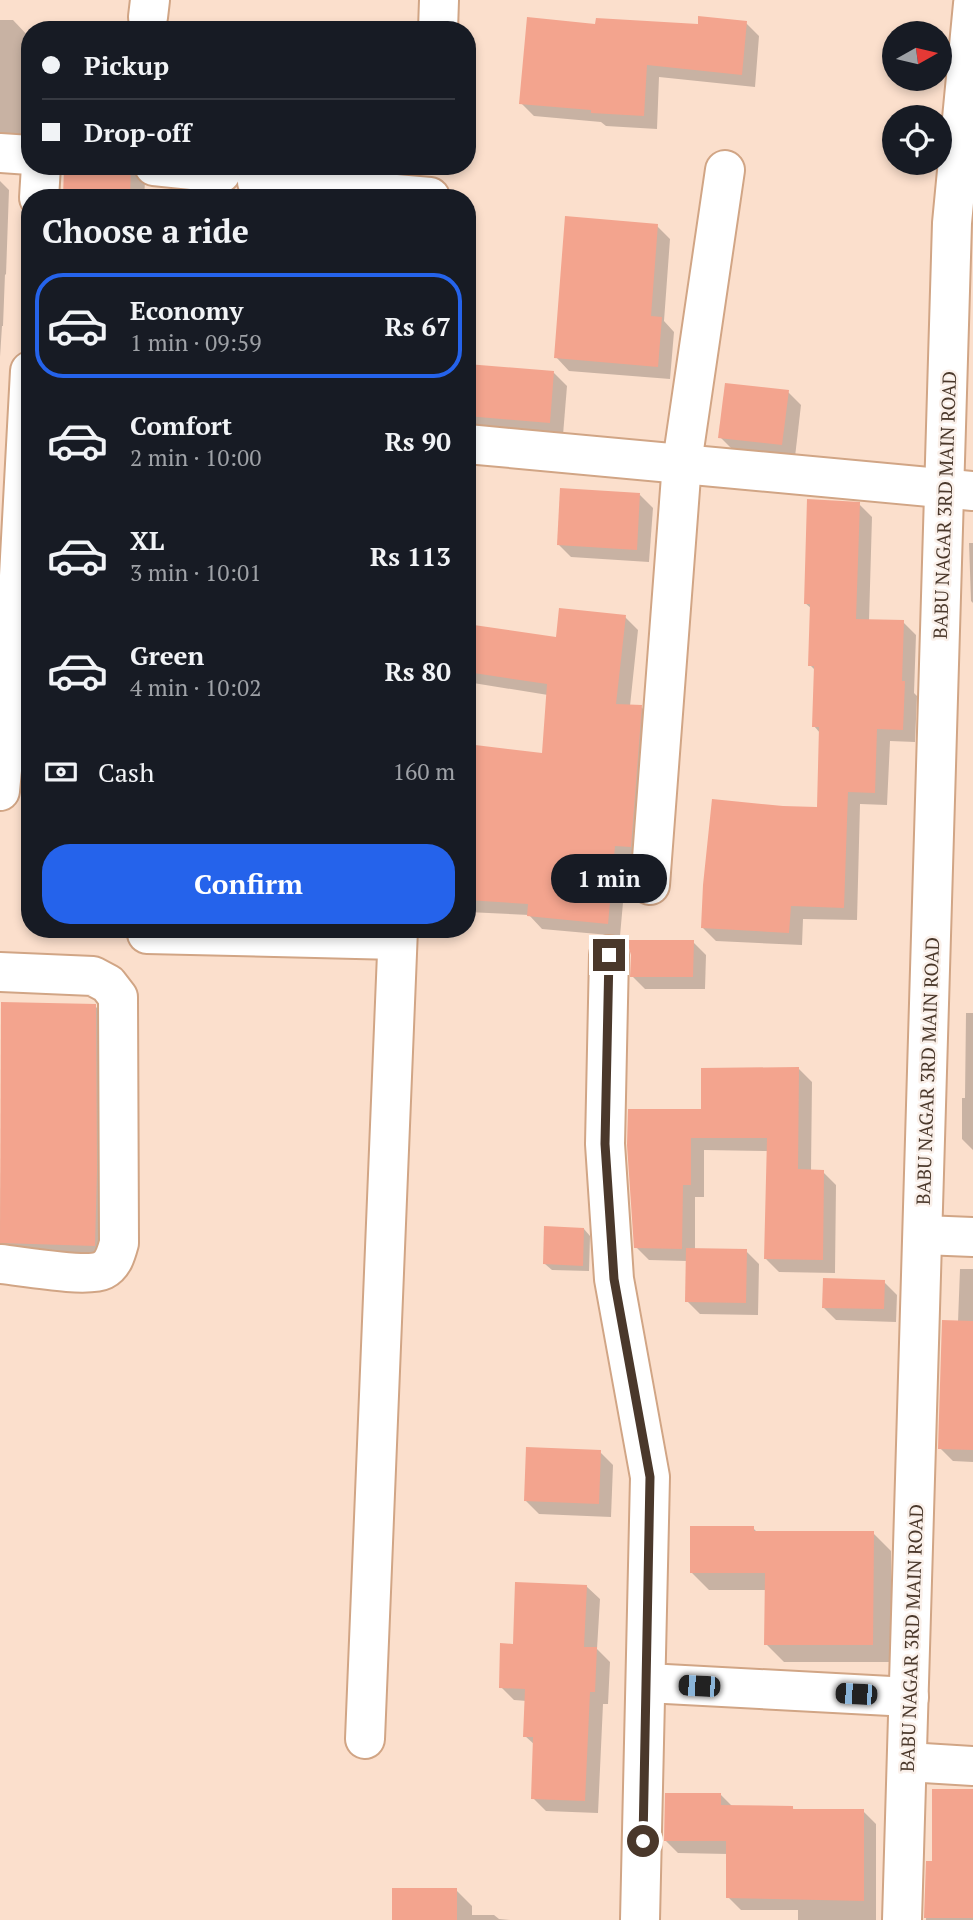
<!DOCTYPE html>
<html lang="en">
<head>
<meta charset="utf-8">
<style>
	body { margin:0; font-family:"PT Serif",serif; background:#242831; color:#f1f3f6; height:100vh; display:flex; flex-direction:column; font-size:26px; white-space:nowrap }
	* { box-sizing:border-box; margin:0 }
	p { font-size:23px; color:#9ea1a6 }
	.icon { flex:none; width:38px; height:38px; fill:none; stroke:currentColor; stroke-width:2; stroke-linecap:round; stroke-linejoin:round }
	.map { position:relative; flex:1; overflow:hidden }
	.side { position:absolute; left:21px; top:189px; width:455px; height:749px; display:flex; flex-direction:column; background:#171b24; border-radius:28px; box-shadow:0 4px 10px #0003 }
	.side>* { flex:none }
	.guide { position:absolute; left:21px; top:21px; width:455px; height:154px; border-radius:28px; box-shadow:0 4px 10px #0003; display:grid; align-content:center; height:154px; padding:0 21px; background:#171b24 }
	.needle { width:46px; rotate:82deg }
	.tools { position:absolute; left:882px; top:21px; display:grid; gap:14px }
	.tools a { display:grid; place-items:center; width:70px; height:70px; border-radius:50%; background:#171b24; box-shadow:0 4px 10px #0003; font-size:35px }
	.end { position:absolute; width:32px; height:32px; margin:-16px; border:9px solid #4a382b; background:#fff; box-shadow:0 0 0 4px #fff }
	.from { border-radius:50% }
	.bubble { position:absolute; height:49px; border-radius:24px; background:#171b24; box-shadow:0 4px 10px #0003; font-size:23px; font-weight:700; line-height:49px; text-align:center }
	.car { position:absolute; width:21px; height:42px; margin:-21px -10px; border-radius:9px; box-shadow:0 0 5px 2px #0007; background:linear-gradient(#222 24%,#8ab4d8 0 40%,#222 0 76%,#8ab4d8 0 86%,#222 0) }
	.guide b { display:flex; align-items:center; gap:24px; height:66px; font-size:26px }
	.guide b+b { border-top:2px solid #363941 }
	.guide i { width:18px; height:18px; background:#f1f3f6 }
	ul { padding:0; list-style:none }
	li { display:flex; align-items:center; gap:21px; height:105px; margin:0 14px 10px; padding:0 7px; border:4px solid transparent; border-radius:28px }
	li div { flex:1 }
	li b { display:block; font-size:26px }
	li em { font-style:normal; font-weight:700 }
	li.selected { border-color:#2563eb }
	li>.icon { width:63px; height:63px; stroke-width:1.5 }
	h2 { padding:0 21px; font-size:32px; line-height:84px }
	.pay { display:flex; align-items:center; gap:18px; height:77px; padding:0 21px; font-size:26px }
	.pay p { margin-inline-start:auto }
	.action { display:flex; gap:14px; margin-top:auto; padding:14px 21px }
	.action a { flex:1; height:80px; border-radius:28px; background:#2563eb; color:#fff; font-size:28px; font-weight:700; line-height:80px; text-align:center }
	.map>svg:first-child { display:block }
	.shadow { fill:#0003 }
	.building { fill:#f3a48e }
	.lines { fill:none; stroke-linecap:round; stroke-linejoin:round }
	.minor-casing { stroke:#d1a585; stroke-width:42 }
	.minor { stroke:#fff; stroke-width:38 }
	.route { stroke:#4a382b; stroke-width:9 }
	.labels { text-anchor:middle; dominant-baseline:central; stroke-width:5; stroke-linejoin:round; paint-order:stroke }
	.street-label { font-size:19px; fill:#4a382b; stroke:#faf0ea }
</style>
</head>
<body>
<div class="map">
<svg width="973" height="1920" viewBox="0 0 973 1920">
	<rect width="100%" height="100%" fill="#fbdfcc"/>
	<!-- shadow -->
	<g class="shadow">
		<path d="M0,20H13L30,38V142L0,152Z"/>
		<path d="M746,23L759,36L755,87L659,77L657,129L606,126L601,122L534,116L521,103L699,25Z"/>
		<path d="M66,166H146L144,198H65Z"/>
		<path d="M0,181L9,190L6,275L5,274L3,326H2L0,357Z"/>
		<path d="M657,226L670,239L664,321L674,332L670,379L569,371L556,357Z"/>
		<path d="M467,365L554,373L567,386L563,435L467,427Z"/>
		<path d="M788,392L801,405L795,457L733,450L720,437Z"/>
		<path d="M640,495L653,508L649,562L571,557L558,544Z"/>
		<path d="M859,504L872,517L869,621L903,622L916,635L914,693L917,696L915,742L890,741L887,805L860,804L857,920L803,919L802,945L716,941L703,928L818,809L820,733L814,726L815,670L810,665L812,609L805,603Z"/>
		<path d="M969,543H973V603L971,601Z"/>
		<path d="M625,617L638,630L630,706L641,707L654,720L643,859L627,858L620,936L542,929L529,915L467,912V746L544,755L548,695L467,682V625L558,639Z"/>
		<path d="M30,836V920L28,918Z"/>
		<path d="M39,929H127V936L44,934Z"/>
		<path d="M693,942L706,955L705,989H645L632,976Z"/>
		<path d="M3,1004L95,1006L119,1030L118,1269L21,1266L0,1245Z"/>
		<path d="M966,1013H973V1150L962,1139V1098H965Z"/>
		<path d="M799,1069L812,1082L811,1171L823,1172L836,1185L835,1273L779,1272L766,1259L768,1151L704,1150V1197H695V1250L746,1251L759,1264L758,1315L700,1314L687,1301V1261L649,1260L636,1247L703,1111Z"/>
		<path d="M584,1229L590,1236L589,1271L552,1270L545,1264Z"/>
		<path d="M960,1269H973V1462L953,1461L940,1448L958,1322Z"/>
		<path d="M884,1282L897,1295L896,1322L836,1320L823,1307Z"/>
		<path d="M600,1452L613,1465L611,1517L539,1514L526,1501Z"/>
		<path d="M753,1528L758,1533H873L891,1551V1662H784L766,1644V1590H709L691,1572Z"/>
		<path d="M586,1586L600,1599L597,1649L610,1662L608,1704H603L598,1813L546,1811L533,1798L535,1745L525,1736L527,1701L514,1700L501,1687L515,1646Z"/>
		<path d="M973,1791V1920H926L927,1862H934Z"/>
		<path d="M721,1795L733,1807L792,1808L795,1810L863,1811L876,1824V1920H798V1910H741L728,1897V1854L678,1853L665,1840Z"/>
		<path d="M456,1890L472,1906V1915H494L499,1919L510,1920H394Z"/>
	</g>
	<!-- building -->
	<g class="building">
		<path d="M698,16L747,21L742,75L647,65L644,116L591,113V110L519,104L527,17L595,24L596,18L698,24Z"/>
		<path d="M64,166H131L130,198H63Z"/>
		<path d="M565,216L658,224L651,316L662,317L658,367L554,358Z"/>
		<path d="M467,364L554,371L550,423L467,416Z"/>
		<path d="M725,383L789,390L782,445L718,438Z"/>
		<path d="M560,488L640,493L637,550L557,545Z"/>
		<path d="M807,499L860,502L856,619L904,620L902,681H905L903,730L877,729L875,793L848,792L844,908L791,906L789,933L701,928L703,885L712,799L783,806L817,807L819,727H812L814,666H808L810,604H804Z"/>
		<path d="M559,608L626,615L616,704L642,705L631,847L615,846L608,924L527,916L528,904L467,900V744L542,753L547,684L467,672V624L556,637Z"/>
		<path d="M624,940H694L693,977H630L631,955L628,945Z"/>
		<path d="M1,1002L96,1004L97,1170L95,1246L0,1243Z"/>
		<path d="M799,1067L798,1169L824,1170L823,1260L764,1259L767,1138H691V1185H683L682,1249L634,1248L627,1145L628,1109H701V1068Z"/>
		<path d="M544,1226L584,1228L583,1266L543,1264Z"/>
		<path d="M686,1248L747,1249L746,1303L685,1302Z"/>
		<path d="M823,1278L885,1280L884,1309L822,1308Z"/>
		<path d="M942,1320L973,1321V1450L938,1449Z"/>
		<path d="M526,1447L601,1450L599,1504L524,1501Z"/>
		<path d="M690,1526H754V1531H874L873,1645H764L765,1573H690Z"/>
		<path d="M515,1582L587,1585L584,1647H597L595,1692H590L585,1801L531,1799L533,1737H523L525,1689L499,1688L500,1643L513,1644Z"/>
		<path d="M932,1789H973V1918H924L926,1861H932Z"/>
		<path d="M665,1793H721V1805L793,1806V1809H864V1901L726,1898V1841H664Z"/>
		<rect x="392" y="1888" width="65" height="32"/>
	</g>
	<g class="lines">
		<defs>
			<g id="minor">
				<path d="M148,17L150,0"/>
				<path d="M438,30L439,0"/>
				<path d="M0,153L30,155"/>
				<path d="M154,166L221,173"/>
				<path d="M257,182L430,197"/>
				<path d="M39,198L41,166"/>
				<path d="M467,444L973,491"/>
				<path d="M0,791L17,613L30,371"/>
				<path d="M650,885L682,463L725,170"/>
				<path d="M147,934L397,940"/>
				<path d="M609,955L605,1144L614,1279L650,1477L640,1920"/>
				<path d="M0,972L93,976L108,984L118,997L119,1243C116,1254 113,1265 103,1270C87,1278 21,1266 0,1264"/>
				<path d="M923,1235L973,1237"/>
				<path d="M647,1683L909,1697"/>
				<path d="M365,1739L398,929"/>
				<path d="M907,1762L973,1766"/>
				<path d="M902,1920L952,223L973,4"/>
			</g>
		</defs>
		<!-- minor casing -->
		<use href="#minor" class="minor-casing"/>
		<!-- minor -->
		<use href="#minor" class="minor"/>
	</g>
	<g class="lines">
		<!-- route -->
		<path class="route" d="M609,955L605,1144L614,1279L650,1477L643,1841"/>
	</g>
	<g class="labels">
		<!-- street labels -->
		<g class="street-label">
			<text transform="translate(944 505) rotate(-88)">BABU NAGAR 3RD MAIN ROAD</text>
			<text transform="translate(927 1071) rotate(-88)">BABU NAGAR 3RD MAIN ROAD</text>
			<text transform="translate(911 1638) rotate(-88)">BABU NAGAR 3RD MAIN ROAD</text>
		</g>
	</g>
</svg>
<div class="tools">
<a><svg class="needle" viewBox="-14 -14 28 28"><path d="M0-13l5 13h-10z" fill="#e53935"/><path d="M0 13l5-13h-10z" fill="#9ea1a6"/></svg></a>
<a><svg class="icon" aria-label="locate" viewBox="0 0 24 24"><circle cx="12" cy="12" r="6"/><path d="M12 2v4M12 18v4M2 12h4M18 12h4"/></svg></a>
</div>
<i class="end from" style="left:643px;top:1841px"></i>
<i class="end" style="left:609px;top:955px"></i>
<div class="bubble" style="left:551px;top:854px;width:116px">1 min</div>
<i class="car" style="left:699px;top:1686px;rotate:273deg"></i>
<i class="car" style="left:856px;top:1694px;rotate:273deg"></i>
<div class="guide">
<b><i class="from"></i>Pickup</b>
<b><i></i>Drop-off</b>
</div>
<section class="side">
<h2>Choose a ride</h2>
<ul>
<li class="selected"><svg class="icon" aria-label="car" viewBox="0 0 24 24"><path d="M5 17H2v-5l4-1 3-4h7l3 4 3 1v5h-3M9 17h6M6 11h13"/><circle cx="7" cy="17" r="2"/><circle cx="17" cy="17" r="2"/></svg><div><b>Economy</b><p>1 min · 09:59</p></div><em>Rs 67</em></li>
<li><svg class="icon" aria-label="car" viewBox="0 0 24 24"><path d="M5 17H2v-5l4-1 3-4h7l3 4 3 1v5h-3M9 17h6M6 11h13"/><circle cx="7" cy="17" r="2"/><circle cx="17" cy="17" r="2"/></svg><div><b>Comfort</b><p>2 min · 10:00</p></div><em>Rs 90</em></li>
<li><svg class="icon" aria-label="car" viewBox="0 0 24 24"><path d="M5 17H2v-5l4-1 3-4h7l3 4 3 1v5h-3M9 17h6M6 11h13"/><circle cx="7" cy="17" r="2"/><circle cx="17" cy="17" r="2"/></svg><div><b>XL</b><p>3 min · 10:01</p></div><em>Rs 113</em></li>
<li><svg class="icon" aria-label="car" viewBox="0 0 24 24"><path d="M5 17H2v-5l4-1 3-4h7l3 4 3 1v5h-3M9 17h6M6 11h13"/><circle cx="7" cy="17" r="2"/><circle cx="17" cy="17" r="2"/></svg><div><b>Green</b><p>4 min · 10:02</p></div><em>Rs 80</em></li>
</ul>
<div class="pay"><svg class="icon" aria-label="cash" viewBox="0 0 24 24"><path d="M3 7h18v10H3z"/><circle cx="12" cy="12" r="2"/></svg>Cash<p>160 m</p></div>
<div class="action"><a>Confirm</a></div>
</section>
</div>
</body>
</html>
